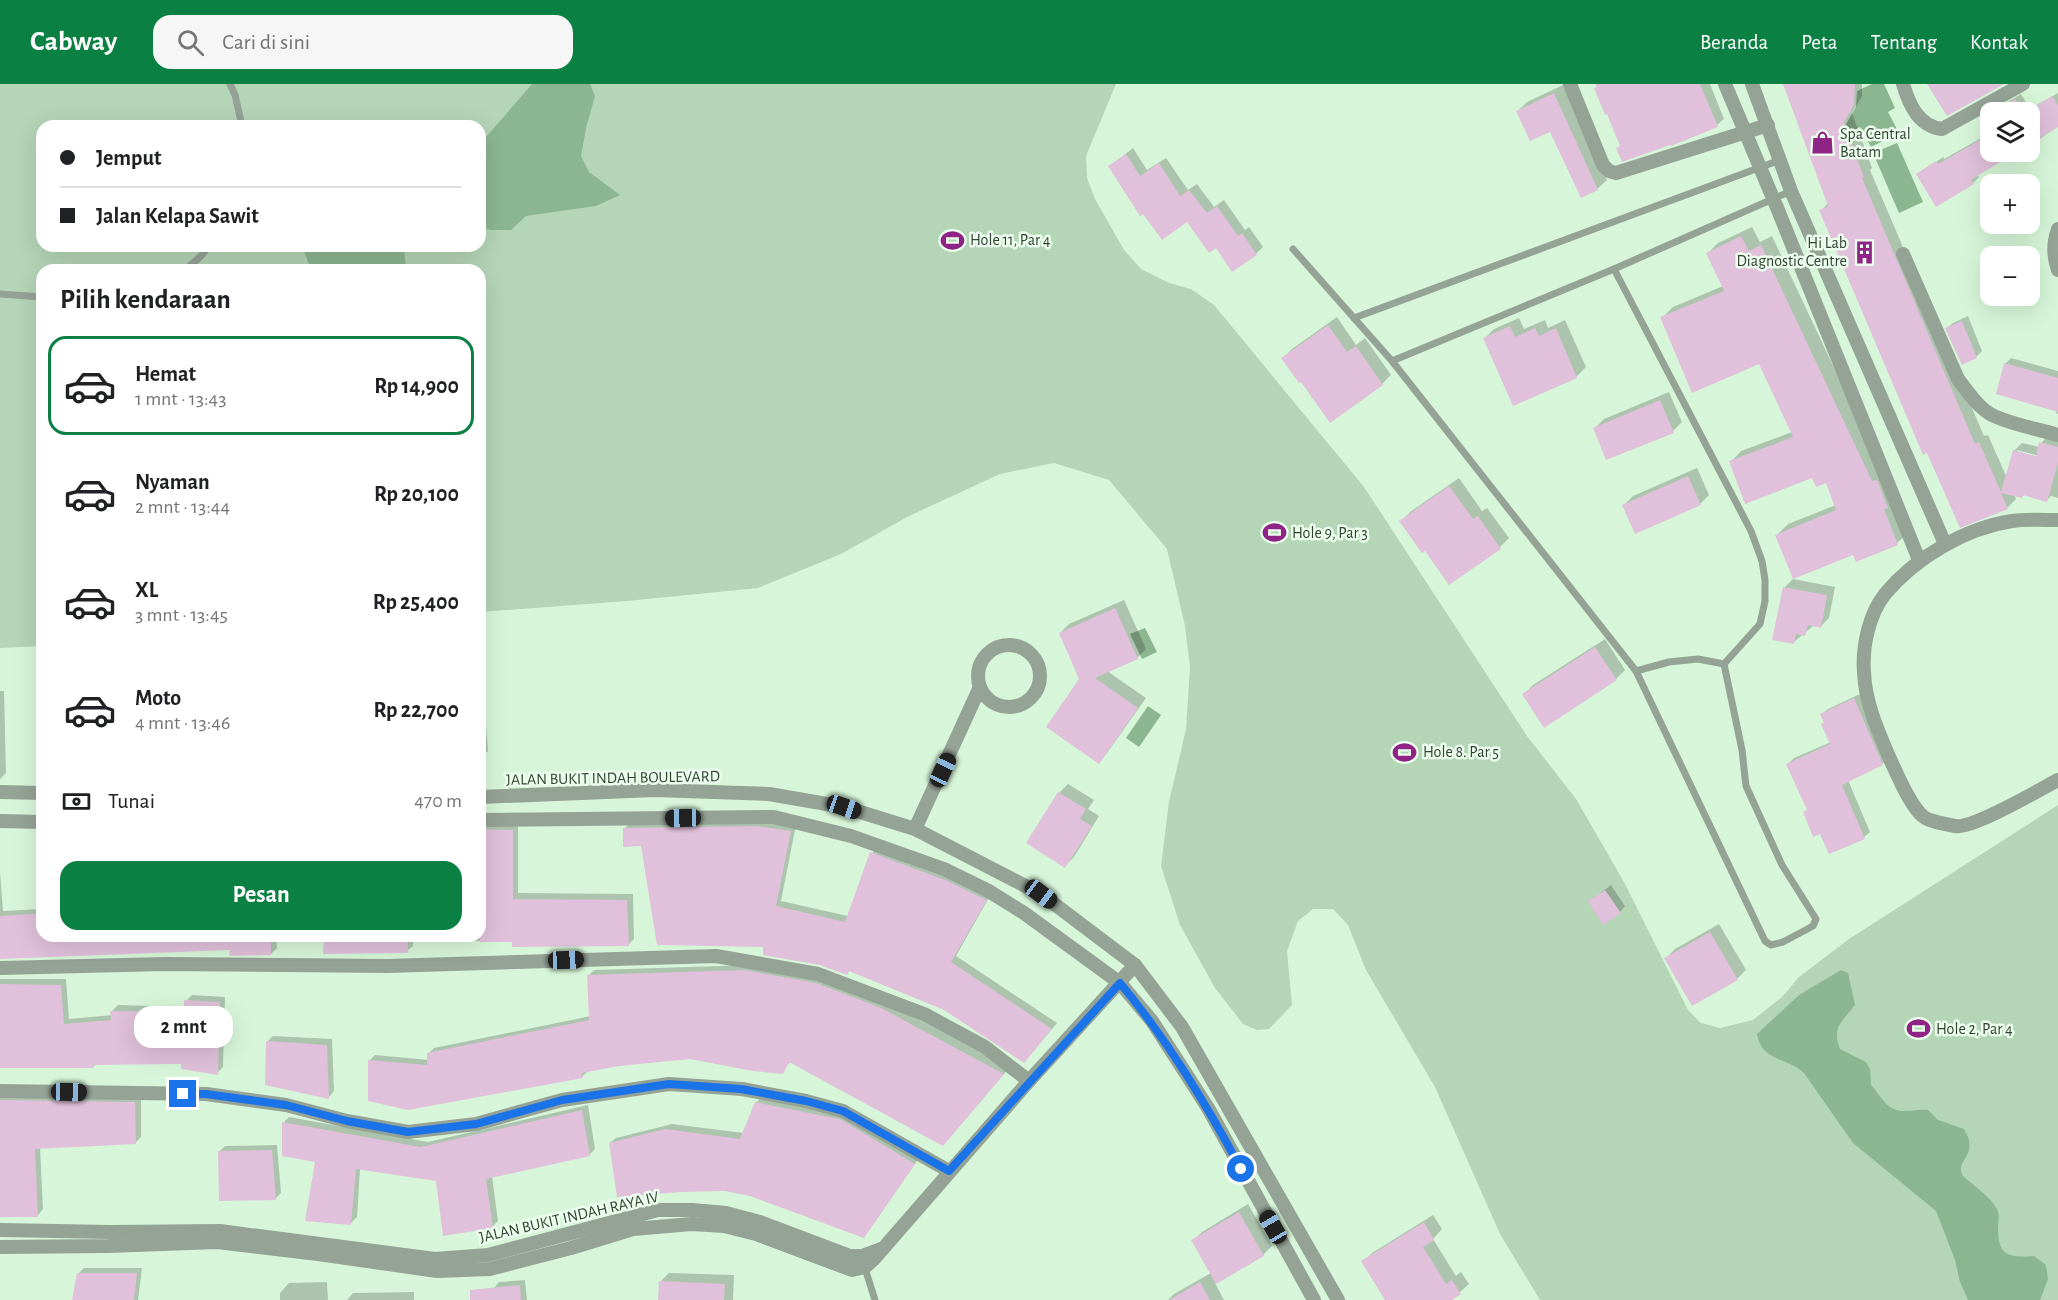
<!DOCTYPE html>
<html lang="id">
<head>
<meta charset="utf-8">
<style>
	body { margin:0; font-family:"Alegreya Sans",sans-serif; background:#f6f6f6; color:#202124; height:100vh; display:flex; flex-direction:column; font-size:22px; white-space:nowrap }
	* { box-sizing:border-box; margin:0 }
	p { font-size:20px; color:#757577 }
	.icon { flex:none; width:33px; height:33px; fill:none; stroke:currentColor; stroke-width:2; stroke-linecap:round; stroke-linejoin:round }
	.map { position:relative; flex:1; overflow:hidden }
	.side { position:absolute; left:36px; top:180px; width:450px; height:678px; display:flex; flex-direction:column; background:#fff; border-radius:18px; box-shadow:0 6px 24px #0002 }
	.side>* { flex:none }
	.top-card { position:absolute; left:36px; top:36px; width:450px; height:132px; border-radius:18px; box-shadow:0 6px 24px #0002; display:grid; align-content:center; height:132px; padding:0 24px; background:#fff }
	.fabs { position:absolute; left:1980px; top:18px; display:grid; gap:12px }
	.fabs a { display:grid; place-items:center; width:60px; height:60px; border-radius:12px; background:#fff; box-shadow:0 6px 24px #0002; font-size:30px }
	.end { position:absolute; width:27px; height:27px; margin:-14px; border:8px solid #1a73e8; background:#fff; box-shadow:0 0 0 3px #fff }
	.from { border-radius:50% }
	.bubble { position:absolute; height:42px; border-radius:18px; background:#fff; box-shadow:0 6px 24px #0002; font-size:20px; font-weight:700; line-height:42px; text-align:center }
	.car { position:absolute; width:18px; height:36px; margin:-18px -9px; border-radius:8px; box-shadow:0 0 4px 2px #0007; background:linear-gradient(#222 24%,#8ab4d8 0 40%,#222 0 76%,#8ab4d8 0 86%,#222 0) }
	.top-card b { display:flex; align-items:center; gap:21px; height:57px; font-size:22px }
	.top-card b+b { border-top:2px solid #e0e0e0 }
	.top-card i { width:15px; height:15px; background:#202124 }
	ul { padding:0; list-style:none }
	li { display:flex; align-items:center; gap:18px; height:99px; margin:0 12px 9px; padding:0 12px; border:3px solid transparent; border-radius:18px }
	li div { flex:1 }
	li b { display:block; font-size:22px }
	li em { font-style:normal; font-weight:700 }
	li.current { border-color:#0b8043 }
	li>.icon { width:54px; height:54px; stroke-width:1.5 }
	h2 { padding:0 24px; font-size:27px; line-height:72px }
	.pay { display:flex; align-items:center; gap:15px; height:66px; padding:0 24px; font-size:22px }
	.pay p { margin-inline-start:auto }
	.button { display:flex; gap:12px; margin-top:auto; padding:12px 24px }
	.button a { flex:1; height:69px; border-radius:18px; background:#0b8043; color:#fff; font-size:24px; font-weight:700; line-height:69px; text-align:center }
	header { display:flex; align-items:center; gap:36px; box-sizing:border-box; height:84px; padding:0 30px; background:#0b8043; color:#fff }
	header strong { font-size:28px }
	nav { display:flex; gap:33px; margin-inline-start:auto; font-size:21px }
	.search { width:420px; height:54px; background:#f6f6f6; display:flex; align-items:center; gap:15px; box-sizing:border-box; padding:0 21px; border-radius:18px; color:#757577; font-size:22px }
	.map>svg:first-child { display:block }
	.green { fill:#b5d5b7; fill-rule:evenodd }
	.water { fill:#8cb690 }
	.shadow { fill:#0003; fill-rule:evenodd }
	.building { fill:#e0c0da }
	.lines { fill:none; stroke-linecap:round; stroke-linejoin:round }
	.service { stroke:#95a296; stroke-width:7 }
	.minor { stroke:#95a296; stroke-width:14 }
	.route { stroke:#1a73e8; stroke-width:8 }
	.labels { text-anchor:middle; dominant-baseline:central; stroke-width:5; stroke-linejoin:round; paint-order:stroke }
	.poi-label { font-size:16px; fill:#344135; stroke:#ecffee; text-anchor:start }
	.street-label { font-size:16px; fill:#344135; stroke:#ecffee }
</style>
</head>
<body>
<header>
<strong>Cabway</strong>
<div class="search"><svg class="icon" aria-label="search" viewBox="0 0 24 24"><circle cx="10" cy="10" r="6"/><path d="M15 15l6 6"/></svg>Cari di sini</div>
<nav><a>Beranda</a><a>Peta</a><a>Tentang</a><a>Kontak</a></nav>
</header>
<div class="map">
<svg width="2058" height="1216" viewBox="0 0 2058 1216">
	<rect width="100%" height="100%" fill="#d7f6d9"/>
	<!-- green -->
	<path class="green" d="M0,0H1116L1086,72L1087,94L1095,115L1124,166L1141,185L1169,199L1191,205L1214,221L1364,403L1527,652L1576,715L1624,798L1688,926L1701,939L1720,944L1753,936L1782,913L1799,893L1849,855L2058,721V1216H1540L1500,1150L1435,1003L1366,886L1348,841L1333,825H1313L1298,837L1287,867L1292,921L1269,945L1257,946L1243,940L1215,904L1180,841L1161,782L1169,718L1186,645L1190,583L1185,542L1167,465L1109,396L1054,379L1000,390L909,432L841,470L758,504L627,517L480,528V186H42V562L0,564ZM42,42H480V162H42Z"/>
	<!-- water -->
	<g class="water">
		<path d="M532,0H590L595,12L586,44L581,72L589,88L620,111L596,122L526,132L511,146H490L480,142V60Z"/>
		<path d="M1872,0H1884L1895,24L1888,28L1899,49L1871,63L1860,43L1850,48L1846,40L1856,23L1857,7Z"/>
		<path d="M1897,59L1923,118L1899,129L1873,69Z"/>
		<path d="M302,162H407L404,165L406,186H311Z"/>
		<path d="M1145,544L1157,568L1142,575L1130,550Z"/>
		<path d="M1148,622L1161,631L1139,663L1126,654Z"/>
		<path d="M1841,886L1848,889L1855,921C1843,937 1831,943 1840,965L1866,978L1870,985L1871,1001C1881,1012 1887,1027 1903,1027C1912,1027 1919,1025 1928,1026L1938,1036L1964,1045C1981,1073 1953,1075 1963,1092C1974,1102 1990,1112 1997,1125C2000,1132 1998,1137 1998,1144C1998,1172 2009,1174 2034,1172L2046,1181L2048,1195L2040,1216H1968L1960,1198L1955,1176L1936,1127L1853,1059L1804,989C1787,973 1762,978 1757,950L1799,911Z"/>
	</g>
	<!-- shadow -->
	<g class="shadow">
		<path d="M1597,0H1710L1724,35L1717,41L1621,61Z"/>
		<path d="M1784,0H1862V12L1852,29L1872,84L1870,86L1984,352L1988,351L2007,394L2014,367L2022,359L2039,363L2041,359L2049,351L2058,353V414L2051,412L2047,416L2025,410L2022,413L2014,410L2016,415L2008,423L1961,442L1821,127L1828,119ZM2017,366L2043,373L2042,376L2017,369Z"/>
		<path d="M1563,1L1607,96L1597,105L1581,112L1551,46L1518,27L1527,18Z"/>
		<path d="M2058,9V42L2030,62V28H1991L2021,10L2030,25Z"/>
		<path d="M1990,49V68H2020L2013,72L2012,70L1977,90L1979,93L1973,99L1936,121L1918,91L1943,73L1944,75Z"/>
		<path d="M1133,64L1147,86L1166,74L1188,106L1197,100L1214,123L1224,116L1245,146L1249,143L1263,163L1256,170L1217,162L1188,136L1110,82Z"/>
		<path d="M1752,143L1760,158L1772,152L1883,388L1908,449L1897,459L1856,476L1854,469L1777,451L1788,440L1836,421L1827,397L1813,392L1731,378L1741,367L1792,348L1759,278L1662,234L1673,223L1723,202L1708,169L1718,159Z"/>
		<path d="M1968,232L1982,267L1976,273L1962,279L1947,244L1953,239Z"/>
		<path d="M1337,233L1356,261L1365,254L1391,291L1382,300L1331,337L1283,274L1292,265Z"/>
		<path d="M1519,234L1524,245L1545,236L1548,244L1565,236L1586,283L1577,292L1514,320L1485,254L1494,245Z"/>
		<path d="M2011,274L2058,287V330L2056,329L2057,326L2005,280Z"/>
		<path d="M1669,308L1682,338L1673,347L1595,344L1604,335Z"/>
		<path d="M1697,384L1709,411L1700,420L1624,421L1633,412Z"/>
		<path d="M1459,394L1482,427L1487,424L1509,454L1500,463L1449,499L1425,465L1401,437L1410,428Z"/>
		<path d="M1793,495L1835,503L1829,534L1821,542H1813L1794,558L1774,555L1785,503Z"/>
		<path d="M1124,516L1146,565L1137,574L1107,587L1146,614L1107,669L1098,678L1081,595L1060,549L1069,540Z"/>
		<path d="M1605,555L1625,586L1616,595L1524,610L1533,601Z"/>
		<path d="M480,561L488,667L480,675Z"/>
		<path d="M0,607H4L6,689L0,695Z"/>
		<path d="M1860,610L1888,674L1882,680L1848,696L1870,748L1864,753L1821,748L1804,728L1808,725L1788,680L1794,674L1831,658L1822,630L1828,625Z"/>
		<path d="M1068,700L1094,716L1088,725L1099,732L1074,773L1065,782L1059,709Z"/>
		<path d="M764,737L796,741L781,817L848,832L872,769L878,764L991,810L956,872L1057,939L1030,971L945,925L850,886L847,890L765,861L625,744L631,738Z"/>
		<path d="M480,740H518V809L633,810L634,855L628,861L513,857H437V852H480Z"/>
		<path d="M0,788L3,827L42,825V852H276L277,864L271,870L231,864L0,873Z"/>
		<path d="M1611,801L1625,822L1620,828L1589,818Z"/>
		<path d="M1719,840L1746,886L1737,895L1666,874L1675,865Z"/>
		<path d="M325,852H413V862L407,867Z"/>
		<path d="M750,881L822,893L885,917L1009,984L949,1054L791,977L782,988L690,973L619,981L588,987L582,993L369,977L375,971L429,976L428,970L434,964L591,932L588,892L594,886Z"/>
		<path d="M0,895H66L69,935L112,931V927L118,921L185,923L186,917L192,911L225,913L223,983L217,989L183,978L96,980L93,983L0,982Z"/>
		<path d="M273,952L332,955L334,1007L329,1013L267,958Z"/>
		<path d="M0,1010L141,1013V1053L135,1059L40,1063L43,1125L38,1131L0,1132Z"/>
		<path d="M762,1013L846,1030L919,1074L869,1146L610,1059L616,1054L672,1040L744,1049L756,1019Z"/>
		<path d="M588,1021L595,1065L589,1071L492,1092L498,1137L492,1143L437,1096L360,1085L357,1133L351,1139L317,1077L284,1038L289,1033L428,1058Z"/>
		<path d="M277,1061L281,1109L275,1115L219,1068L225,1062Z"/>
		<path d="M1248,1120L1272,1162L1263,1171L1215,1199L1224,1216H1168L1174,1210L1211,1189L1193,1157L1202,1148Z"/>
		<path d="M1433,1131L1442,1145L1433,1155L1456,1192L1461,1188L1469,1200L1451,1216H1386L1363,1178L1372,1169Z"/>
		<path d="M84,1184H142L138,1216H74L78,1190Z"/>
		<path d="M669,1189L734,1191L733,1216H659L660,1198Z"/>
		<path d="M525,1196L527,1216H495L494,1204L499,1198Z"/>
		<path d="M327,1198L328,1216H280V1209L289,1199Z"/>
		<path d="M414,1208V1216H347L353,1209Z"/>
	</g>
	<!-- building -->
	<g class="building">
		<path d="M1595,0H1700L1718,43L1671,62L1670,61L1622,78L1616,64L1620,62L1607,30L1605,31L1594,4L1597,3Z"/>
		<path d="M1783,0H1855L1854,21L1844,38L1864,94H1862L1975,360L1979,358L2001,408L2013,366L2036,372L2039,358L2058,363V379L2047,418L2023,411L2022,414L2001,409L2008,425L1960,444L1927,369L1923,371L1819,126L1828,122Z"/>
		<path d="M1927,0H2004L1947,32Z"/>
		<path d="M1554,9L1598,106L1581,114L1550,48L1530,57L1516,27Z"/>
		<path d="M2052,12L2058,21V43L2030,60V26Z"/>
		<path d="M2015,15L2024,28H1990Z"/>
		<path d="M1990,50V68H2016L1971,96L1974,100L1936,123L1916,90L1936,77L1938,80Z"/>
		<path d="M1126,70L1140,92L1159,79L1180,112L1189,106L1207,129L1217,122L1238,152L1242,149L1257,171L1232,188L1216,164L1209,169L1187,138L1162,156L1143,130L1140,132L1108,82Z"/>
		<path d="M1741,152L1749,167L1761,161L1872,397L1877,396L1888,424L1884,425L1898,461L1856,478L1853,471L1793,495L1775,451L1836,426L1826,399L1816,403L1812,394L1745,420L1729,377L1793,353L1759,280L1692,309L1660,233L1724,207L1706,169Z"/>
		<path d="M1962,237L1977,274L1962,281L1945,244Z"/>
		<path d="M1328,241L1347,268L1356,262L1383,301L1330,339L1301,298L1299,299L1281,274Z"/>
		<path d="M1510,242L1515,253L1535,244L1539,252L1556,244L1577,294L1513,322L1483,254Z"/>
		<path d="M2004,279L2058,294V328L1996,310Z"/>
		<path d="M1660,316L1674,349L1606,376L1593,344Z"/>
		<path d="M1688,392L1701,421L1635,450L1622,421Z"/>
		<path d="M1449,402L1473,435L1478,432L1501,465L1449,501L1425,467L1422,469L1399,437Z"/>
		<path d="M1783,503L1827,511L1821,544L1808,541L1805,552L1796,550L1794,560L1772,556Z"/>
		<path d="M1115,524L1138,575L1095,594L1138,624L1099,680L1046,643L1079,595L1059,549Z"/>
		<path d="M1595,563L1617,596L1544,644L1522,610Z"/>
		<path d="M1854,614L1883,681L1842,701L1865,755L1829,770L1820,750L1813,753L1803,728L1807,726L1786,680L1830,660L1821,640L1824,639L1820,630Z"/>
		<path d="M1058,708L1086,725L1080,735L1092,742L1065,784L1026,759Z"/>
		<path d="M757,742L791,747L776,822L845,838L870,768L945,796L987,816L951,878L1052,945L1024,979L944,926L849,887L847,891L820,881L763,871V863L657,861L641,762L623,763V744Z"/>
		<path d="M480,745L513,746V815L627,816L629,862L512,863V858H480Z"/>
		<path d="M1605,806L1621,829L1603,841L1588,817Z"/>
		<path d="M42,829V852H271V871L229,872L230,866L0,875V832Z"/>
		<path d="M1710,848L1738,896L1692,922L1664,874Z"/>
		<path d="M324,852H408V869L323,870Z"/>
		<path d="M744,886L816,899L879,923L1004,990L943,1062L789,978L783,990L753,987L690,975L619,982L582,989L583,994L408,1026L368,1017V976L427,981V969L589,936L587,891Z"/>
		<path d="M0,900L61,901L64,940L111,936L110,927L184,928V916L220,918L218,991L181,985V980L93,981V984H0Z"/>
		<path d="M266,957L327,961L329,1015L265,1001Z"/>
		<path d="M0,1016L135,1018L136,1060L35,1065L38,1133H0Z"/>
		<path d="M755,1018L840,1035L915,1080L864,1154L750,1112L725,1107L681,1108L617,1113L609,1059L665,1045L740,1055Z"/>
		<path d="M582,1026L590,1072L486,1095L493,1144L443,1152L436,1097L356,1085L351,1141L305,1137L315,1078L282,1072V1038L421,1063Z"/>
		<path d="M272,1066L276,1116L219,1117L218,1067Z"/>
		<path d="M1239,1128L1264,1172L1216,1200L1191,1156Z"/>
		<path d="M1424,1138L1434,1156L1423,1163L1446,1200L1452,1196L1461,1210L1452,1216H1385L1361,1177Z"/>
		<path d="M77,1189H137L134,1216H72Z"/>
		<path d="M659,1197L725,1200L724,1216H658Z"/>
		<path d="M1200,1198L1210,1216H1169Z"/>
		<path d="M520,1201L521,1216H470V1206Z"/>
	</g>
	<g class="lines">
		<!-- service -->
		<g class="service">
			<path d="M230,0L235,11L242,42"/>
			<path d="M1293,165L1392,277L1636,587L1765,857L1771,861L1783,858L1813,842L1816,835L1782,781L1746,702L1742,666L1724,580"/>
			<path d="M1614,185L1751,447L1762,477L1765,496V517L1760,540L1724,580"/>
			<path d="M185,186L201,172L209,162"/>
			<path d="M0,210L42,213"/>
			<path d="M1354,234L1780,76"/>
			<path d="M1392,277L1614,185L1791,107"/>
			<path d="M1636,587L1669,578L1698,575L1724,580"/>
			<path d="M864,1181L875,1216"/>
		</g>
		<!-- minor -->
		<g class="minor">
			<path d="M1570,0L1603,81L1609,87L1616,89L1768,41"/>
			<path d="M1725,0L1778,126L1919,476"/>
			<path d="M1752,0L1791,107L1945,460"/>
			<path d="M1903,0C1909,20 1918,42 1942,45L2023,0"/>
			<path d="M2058,145C2053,160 2053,171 2058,186"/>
			<path d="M1903,170L1958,295C1968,308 1979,325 1994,332C2014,341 2038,345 2058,351"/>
			<path d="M2058,436C2043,436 2027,435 2012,437C1965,444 1915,474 1885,510C1869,530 1862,563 1864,588C1865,618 1878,647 1890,675C1897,690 1911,724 1924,733C1929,737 1949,741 1955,742C1973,745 2039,706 2058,696"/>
			<circle cx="1009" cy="592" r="31"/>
			<path d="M0,708L42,709"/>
			<path d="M480,713L655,706L769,710L844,723L915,745L1041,810L1135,881L1182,943L1338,1216"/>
			<path d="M480,736L774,733L851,752L944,785L987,806L1024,829L1120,899L1152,937L1208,1024L1314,1216"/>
			<path d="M0,737L42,738"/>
			<path d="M915,745L980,603"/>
			<path d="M0,884L165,880L387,882L716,872L818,890L924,930L985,963L1029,997"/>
			<path d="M0,1007L206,1010L286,1021L347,1037L408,1048L476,1040L562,1016L669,1000L742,1005L806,1017L843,1027L949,1087"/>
			<path d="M0,1146L111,1148L220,1147L435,1175L488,1171L658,1126H692L726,1129L760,1138L850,1172H862L881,1165"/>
			<path d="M0,1163L108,1162L217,1158L318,1170L437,1187L490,1185L571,1164L633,1145L692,1140L724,1142L756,1150L852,1186L865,1183L874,1175L1029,997L1135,881"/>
		</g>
	</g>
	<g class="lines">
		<!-- route -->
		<path class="route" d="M183,1010H206L286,1021L347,1037L408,1048L476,1040L562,1016L669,1000L741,1005L806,1017L843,1027L949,1087L1120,899C1168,957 1205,1018 1241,1085"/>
	</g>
	<!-- icons -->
	<defs>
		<symbol id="shop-bare" viewBox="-9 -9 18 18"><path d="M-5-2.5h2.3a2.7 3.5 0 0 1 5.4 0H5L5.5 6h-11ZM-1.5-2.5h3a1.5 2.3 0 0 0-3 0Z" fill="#902386" stroke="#ecffee" stroke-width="2.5" paint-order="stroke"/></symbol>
		<symbol id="stadium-bare" viewBox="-9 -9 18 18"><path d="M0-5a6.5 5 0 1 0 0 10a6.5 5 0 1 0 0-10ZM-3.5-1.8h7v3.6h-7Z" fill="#902386" stroke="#ecffee" stroke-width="2.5" paint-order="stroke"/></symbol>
		<symbol id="building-bare" viewBox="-9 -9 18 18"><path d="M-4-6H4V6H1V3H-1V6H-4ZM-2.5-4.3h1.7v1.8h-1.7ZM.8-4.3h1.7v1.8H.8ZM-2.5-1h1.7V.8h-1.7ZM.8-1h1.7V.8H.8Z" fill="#902386" stroke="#ecffee" stroke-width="2.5" paint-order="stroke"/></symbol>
	</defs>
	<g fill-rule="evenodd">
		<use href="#shop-bare" x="1806" y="42" width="33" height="33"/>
		<use href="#stadium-bare" x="936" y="140" width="33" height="33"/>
		<use href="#building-bare" x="1848" y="152" width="33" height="33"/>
		<use href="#stadium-bare" x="1258" y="432" width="33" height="33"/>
		<use href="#stadium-bare" x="1388" y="652" width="33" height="33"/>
		<use href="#stadium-bare" x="1902" y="928" width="33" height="33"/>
	</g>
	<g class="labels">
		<!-- poi labels -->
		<g class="poi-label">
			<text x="1840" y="50">Spa Central<tspan x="1840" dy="18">Batam</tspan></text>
			<text x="970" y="156">Hole 11, Par 4</text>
			<text x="1847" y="159" text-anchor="end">Hi Lab<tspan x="1847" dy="18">Diagnostic Centre</tspan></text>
			<text x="1292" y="449">Hole 9, Par 3</text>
			<text x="1423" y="668">Hole 8. Par 5</text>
			<text x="1936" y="945">Hole 2, Par 4</text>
		</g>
		<!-- street labels -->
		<g class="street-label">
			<text transform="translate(613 694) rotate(-1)">JALAN BUKIT INDAH BOULEVARD</text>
			<text transform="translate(569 1133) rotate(-13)">JALAN BUKIT INDAH RAYA IV</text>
		</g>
	</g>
</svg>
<div class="fabs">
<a><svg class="icon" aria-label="layers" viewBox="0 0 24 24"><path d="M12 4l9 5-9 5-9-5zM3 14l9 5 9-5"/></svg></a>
<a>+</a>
<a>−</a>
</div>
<i class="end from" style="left:1241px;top:1085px"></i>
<i class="end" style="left:183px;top:1010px"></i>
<div class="bubble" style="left:134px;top:922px;width:99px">2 mnt</div>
<i class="car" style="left:943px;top:686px;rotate:25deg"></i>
<i class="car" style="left:844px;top:723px;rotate:109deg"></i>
<i class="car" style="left:683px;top:734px;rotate:269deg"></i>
<i class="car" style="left:1041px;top:810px;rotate:127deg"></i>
<i class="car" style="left:566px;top:876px;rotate:88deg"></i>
<i class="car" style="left:69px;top:1008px;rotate:91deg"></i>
<i class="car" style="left:1273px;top:1143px;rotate:330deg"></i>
<div class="top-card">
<b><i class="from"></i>Jemput</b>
<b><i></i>Jalan Kelapa Sawit</b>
</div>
<section class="side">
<h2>Pilih kendaraan</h2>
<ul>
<li class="current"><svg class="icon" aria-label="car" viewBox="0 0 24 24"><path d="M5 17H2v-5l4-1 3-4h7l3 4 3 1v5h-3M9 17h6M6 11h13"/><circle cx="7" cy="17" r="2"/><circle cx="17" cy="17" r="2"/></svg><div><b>Hemat</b><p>1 mnt · 13:43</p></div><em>Rp 14,900</em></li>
<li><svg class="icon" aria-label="car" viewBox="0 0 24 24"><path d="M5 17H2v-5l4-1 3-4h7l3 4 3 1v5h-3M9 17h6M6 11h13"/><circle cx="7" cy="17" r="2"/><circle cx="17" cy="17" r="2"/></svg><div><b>Nyaman</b><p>2 mnt · 13:44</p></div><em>Rp 20,100</em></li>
<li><svg class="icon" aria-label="car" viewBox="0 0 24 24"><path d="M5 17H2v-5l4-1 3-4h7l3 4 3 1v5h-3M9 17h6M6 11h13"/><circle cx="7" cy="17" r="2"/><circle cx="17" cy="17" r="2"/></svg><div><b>XL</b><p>3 mnt · 13:45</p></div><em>Rp 25,400</em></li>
<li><svg class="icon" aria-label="car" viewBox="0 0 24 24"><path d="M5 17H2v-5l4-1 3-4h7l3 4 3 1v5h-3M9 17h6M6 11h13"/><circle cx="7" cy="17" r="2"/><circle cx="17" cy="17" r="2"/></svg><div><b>Moto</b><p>4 mnt · 13:46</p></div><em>Rp 22,700</em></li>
</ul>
<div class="pay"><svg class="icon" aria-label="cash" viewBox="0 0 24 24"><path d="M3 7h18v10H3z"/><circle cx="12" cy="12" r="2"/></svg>Tunai<p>470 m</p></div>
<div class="button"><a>Pesan</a></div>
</section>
</div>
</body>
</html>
